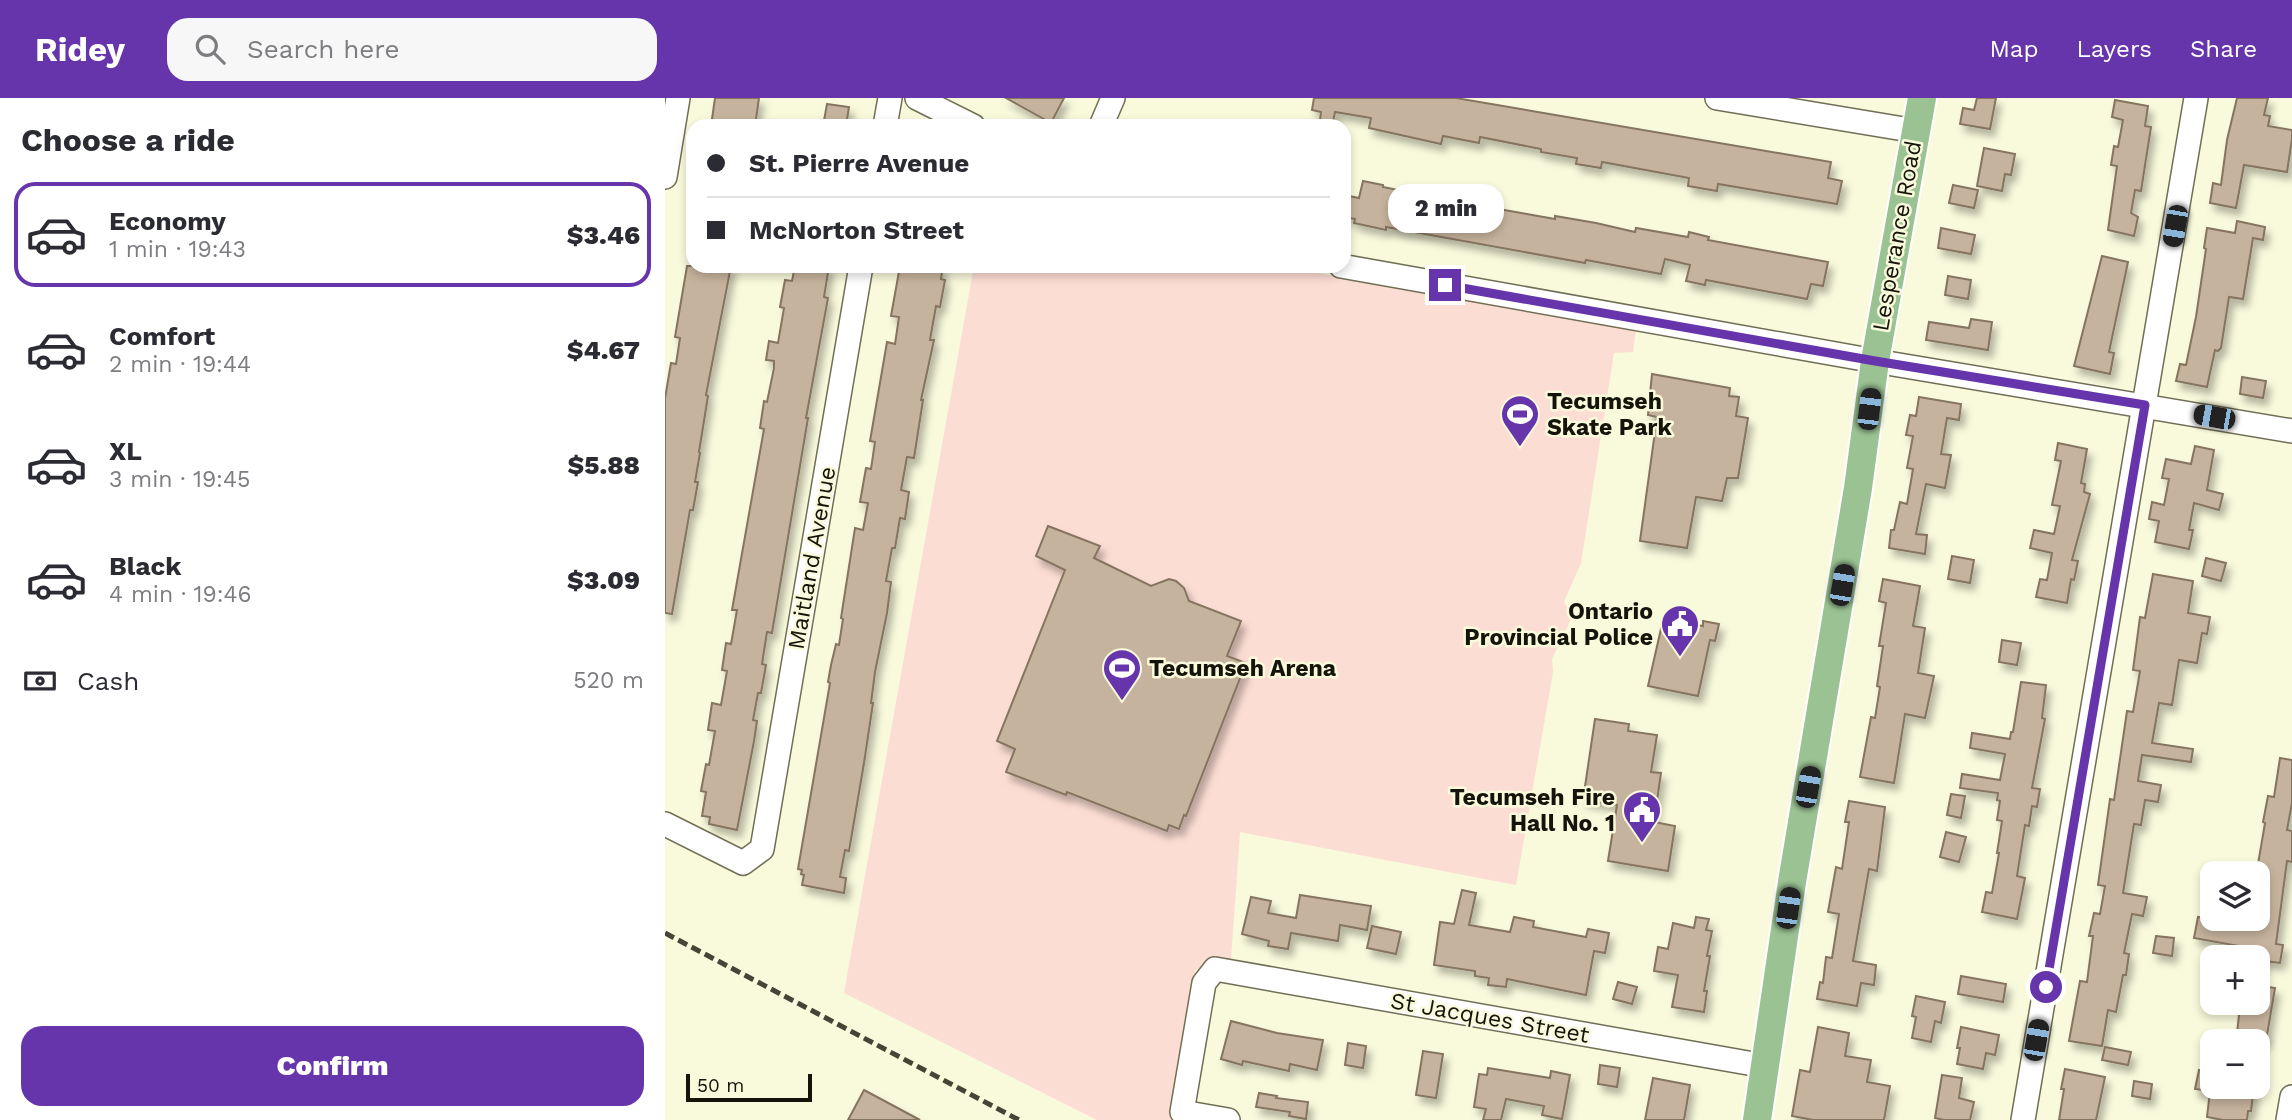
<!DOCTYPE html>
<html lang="en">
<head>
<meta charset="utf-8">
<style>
	body { margin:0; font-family:"Work Sans",sans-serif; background:#f7f7f7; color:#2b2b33; height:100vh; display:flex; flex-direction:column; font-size:26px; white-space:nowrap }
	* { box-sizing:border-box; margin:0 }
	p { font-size:23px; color:#7c7c81 }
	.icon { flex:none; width:38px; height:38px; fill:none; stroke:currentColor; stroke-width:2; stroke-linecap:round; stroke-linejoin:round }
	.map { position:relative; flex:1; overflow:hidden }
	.drawer { display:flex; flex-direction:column; background:#fff; width:665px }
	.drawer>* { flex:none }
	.top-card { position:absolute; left:21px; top:21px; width:665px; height:154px; border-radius:21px; box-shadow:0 4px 10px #0003; display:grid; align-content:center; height:154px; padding:0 21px; background:#fff }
	.fabs { position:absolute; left:1535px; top:763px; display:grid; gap:14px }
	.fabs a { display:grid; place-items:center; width:70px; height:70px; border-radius:14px; background:#fff; box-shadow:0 4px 10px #0003; font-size:35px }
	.scale { position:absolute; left:21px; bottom:18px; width:126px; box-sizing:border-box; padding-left:7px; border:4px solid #14140a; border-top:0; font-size:19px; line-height:24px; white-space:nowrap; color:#14140a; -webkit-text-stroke:5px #f9f9dc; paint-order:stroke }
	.end { position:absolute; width:32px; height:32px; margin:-16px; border:9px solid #6635ac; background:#fff; box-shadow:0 0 0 4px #fff }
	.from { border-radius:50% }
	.bubble { position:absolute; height:49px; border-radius:21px; background:#fff; box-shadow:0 4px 10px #0003; font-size:23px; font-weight:800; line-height:49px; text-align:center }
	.car { position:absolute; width:21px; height:42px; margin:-21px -10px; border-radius:9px; box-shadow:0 0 5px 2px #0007; background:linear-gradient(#222 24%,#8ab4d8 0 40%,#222 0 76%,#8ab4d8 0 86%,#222 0) }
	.top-card b { display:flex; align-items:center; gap:24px; height:66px; font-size:26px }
	.top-card b+b { border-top:2px solid #e1e1e2 }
	.top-card i { width:18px; height:18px; background:#2b2b33 }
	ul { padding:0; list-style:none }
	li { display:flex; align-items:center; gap:21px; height:105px; margin:0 14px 10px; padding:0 7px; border:4px solid transparent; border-radius:21px }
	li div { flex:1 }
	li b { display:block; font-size:26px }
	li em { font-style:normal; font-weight:800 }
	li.active { border-color:#6635ac }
	li>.icon { width:63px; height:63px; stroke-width:1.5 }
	h2 { padding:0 21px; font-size:32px; line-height:84px }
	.pay { display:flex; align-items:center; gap:18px; height:77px; padding:0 21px; font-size:26px }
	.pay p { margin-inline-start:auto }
	.button { display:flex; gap:14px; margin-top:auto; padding:14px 21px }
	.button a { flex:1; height:80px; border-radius:21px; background:#6635ac; color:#fff; font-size:28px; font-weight:800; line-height:80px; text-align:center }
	header { display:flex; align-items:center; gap:42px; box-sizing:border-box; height:98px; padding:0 35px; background:#6635ac; color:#fff }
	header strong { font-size:33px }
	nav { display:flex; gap:38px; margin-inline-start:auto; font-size:24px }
	.search { width:490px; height:63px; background:#f7f7f7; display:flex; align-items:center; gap:18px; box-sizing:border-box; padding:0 24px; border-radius:21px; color:#7c7c81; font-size:26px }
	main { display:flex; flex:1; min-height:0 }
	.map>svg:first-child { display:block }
	.green { fill:#fcddd3 }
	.building { fill:#c6b39d; stroke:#857460; stroke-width:2; filter:url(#shadow) }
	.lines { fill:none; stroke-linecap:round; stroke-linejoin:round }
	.minor-casing { stroke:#706f56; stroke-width:26 }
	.major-casing { stroke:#fff; stroke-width:32 }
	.minor { stroke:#fff; stroke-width:23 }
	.major { stroke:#9ac292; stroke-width:28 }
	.rail { stroke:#454537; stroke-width:5; stroke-dasharray:10 5; stroke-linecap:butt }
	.route { stroke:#6635ac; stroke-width:9 }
	.labels { text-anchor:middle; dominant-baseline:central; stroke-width:5; stroke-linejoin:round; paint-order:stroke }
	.street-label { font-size:23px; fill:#14140a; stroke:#f9f9dc }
	.poi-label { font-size:23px; font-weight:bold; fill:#14140a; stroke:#f9f9dc; text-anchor:start }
</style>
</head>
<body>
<header>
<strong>Ridey</strong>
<div class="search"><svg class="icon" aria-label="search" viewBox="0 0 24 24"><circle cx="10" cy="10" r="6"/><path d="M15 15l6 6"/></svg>Search here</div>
<nav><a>Map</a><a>Layers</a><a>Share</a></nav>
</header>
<main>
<section class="drawer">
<h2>Choose a ride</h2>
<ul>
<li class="active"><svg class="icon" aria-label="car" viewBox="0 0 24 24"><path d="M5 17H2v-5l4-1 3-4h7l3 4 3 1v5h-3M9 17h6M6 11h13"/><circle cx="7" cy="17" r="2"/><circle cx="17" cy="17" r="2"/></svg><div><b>Economy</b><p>1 min · 19:43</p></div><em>$3.46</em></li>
<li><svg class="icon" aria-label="car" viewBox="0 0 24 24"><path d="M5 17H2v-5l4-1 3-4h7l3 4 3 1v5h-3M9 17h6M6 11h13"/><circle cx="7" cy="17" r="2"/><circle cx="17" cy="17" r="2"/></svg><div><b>Comfort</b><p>2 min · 19:44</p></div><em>$4.67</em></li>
<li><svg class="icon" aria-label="car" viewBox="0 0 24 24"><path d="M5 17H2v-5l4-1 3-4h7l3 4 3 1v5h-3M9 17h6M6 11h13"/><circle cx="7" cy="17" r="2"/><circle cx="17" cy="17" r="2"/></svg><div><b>XL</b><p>3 min · 19:45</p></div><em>$5.88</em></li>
<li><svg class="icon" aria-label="car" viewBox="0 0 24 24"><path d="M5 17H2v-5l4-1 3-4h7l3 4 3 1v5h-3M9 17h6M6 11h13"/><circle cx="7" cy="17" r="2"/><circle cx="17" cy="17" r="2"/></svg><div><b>Black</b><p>4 min · 19:46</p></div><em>$3.09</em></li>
</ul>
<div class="pay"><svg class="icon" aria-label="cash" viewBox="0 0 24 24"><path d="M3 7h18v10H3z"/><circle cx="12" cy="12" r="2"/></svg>Cash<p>520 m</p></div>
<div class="button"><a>Confirm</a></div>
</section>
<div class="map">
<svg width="1627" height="1022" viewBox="0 0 1627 1022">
	<defs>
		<filter id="shadow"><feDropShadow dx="4.5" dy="7" stdDeviation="3.5" flood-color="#0004"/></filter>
	</defs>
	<rect width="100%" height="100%" fill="#f9f9dc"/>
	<!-- green -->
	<path class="green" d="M309,168H600L673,178L971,230L968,254L949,255L916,465L899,504L907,519L887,561L888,574L851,787L575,734L566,861L530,872L511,1022H432L179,895Z"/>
	<!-- building -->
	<g class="building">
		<path d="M50,0H94L90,28H46Z"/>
		<path d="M341,0H399L386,25Z"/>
		<path d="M649,0H791L1166,64L1163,80L1177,83L1172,106L1053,86L1052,93L1023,88L1024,80L937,64L936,70L911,66L912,60L876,54V51L815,39L814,45L778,38L776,46L704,30L706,20L670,14L668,24L655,22L656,14L647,12Z"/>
		<path d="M1312,0H1331L1325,31L1295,26L1298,10L1309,12Z"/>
		<path d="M1572,0H1603L1599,17L1605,18L1603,28L1627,32V41L1622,74L1579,67L1571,110L1545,105L1548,85L1556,87L1562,42Z"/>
		<path d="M1450,2L1483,8L1480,28L1486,29L1476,93L1470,92L1466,115L1473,119L1469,138L1443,132L1452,68L1446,67L1449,48L1453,49L1458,22L1447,19Z"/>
		<path d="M162,6L184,9L181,28H158Z"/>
		<path d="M1319,50L1350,56L1346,77L1340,76L1337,93L1312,88Z"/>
		<path d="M698,83L718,87V89L772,100L890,121V118L931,125L970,134L971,130L1023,139L1024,134L1044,139L1043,142L1163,164L1158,188L1146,186L1142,201L1041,182L1040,187L1021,183L1025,167L1000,161L996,176L921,162L920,165L721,129V132L689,125L690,121L679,119V97L694,100Z"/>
		<path d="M1288,87L1313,92L1309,110L1284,105Z"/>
		<path d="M1572,123L1600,129L1598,142L1588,140L1578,201L1564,199L1556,250L1553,253L1550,252L1542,289L1511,283L1515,266L1521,267L1531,219L1541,151L1539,150L1542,130L1570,135Z"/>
		<path d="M1276,130L1310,137L1306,156L1273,150Z"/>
		<path d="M1437,158L1463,164L1444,254L1449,255L1445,276L1409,268Z"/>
		<path d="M22,168H66L41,297L43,298L34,354L35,355L30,384H33L28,412H25L7,516L0,515V300L6,265L11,266L15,240L10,239Z"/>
		<path d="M130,168H164L159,199L163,200L141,320H143L110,517L107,535L102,534L97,566L101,567L96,595H93L88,622L92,623L89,643L72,732L44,726L45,719L37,718L41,694L36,693L41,666L44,667L50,633L43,632L47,605L56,607L62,573L57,572L61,545L66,546L72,512H67L99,331L95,330L99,303L102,304L109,270V263L101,262L104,243L113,245L119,210L115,209L120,182L127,183Z"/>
		<path d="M235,168H278L276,181L280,182L275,209L271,208L265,242H269L256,302H258L249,360L242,359L236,392L244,394L240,421L235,420L230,450H227L221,483L226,484L222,515L210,574L206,605H208L199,665L184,753L180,752L175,779L181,780L179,795L137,787L139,777L136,776L137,772L133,771L165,585L163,584L166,567L171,546L174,547L178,521L176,520L190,430L198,432L203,405L195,404L201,370L206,371L210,344L205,343L222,244L230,246L234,219L226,218Z"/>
		<path d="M1283,178L1306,182L1303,201L1280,197Z"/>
		<path d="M1306,221L1327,224L1323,252L1261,242L1264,224L1304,230Z"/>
		<path d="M987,276L1065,290L1064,298L1074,299L1071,318L1083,320L1073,380H1062L1057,403L1031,399L1022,450L975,443L992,319L983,317Z"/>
		<path d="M1577,279L1601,283L1598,300L1575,296Z"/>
		<path d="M1254,299L1296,306L1294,322L1282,320L1276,356L1286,357L1280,390L1261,386L1251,436L1262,437L1260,456L1224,450L1226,432H1229L1235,404L1242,406L1248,371L1242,370L1248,338L1241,337L1245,317L1251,318Z"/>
		<path d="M1393,345L1422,351L1416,385L1420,386L1419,394L1425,396L1407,462L1413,463L1409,482L1406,481L1402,505L1371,499L1375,481L1382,482L1387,455L1365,450L1369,432L1389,436L1395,408L1387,407L1396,363L1390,362Z"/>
		<path d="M1530,348L1549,352L1542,392L1558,396L1554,412L1529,405L1524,432H1528L1524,451L1490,444L1494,423L1484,421L1487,404L1499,407L1504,381L1497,380L1501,361L1526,366Z"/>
		<path d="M383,428L435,448L429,460L486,488L504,481L511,483L519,490L524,503L576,523L562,558L581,565L521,718L519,717L514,731L504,727L502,733L402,694L401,697L341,674L350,651L332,643L400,472L371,458Z"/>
		<path d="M1287,458L1309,462L1305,485L1283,481Z"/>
		<path d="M1541,460L1561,465L1556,483L1537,478Z"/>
		<path d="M1488,476L1528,483L1523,515L1545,519L1542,536L1537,535L1532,565L1514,562L1507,607L1494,605L1487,645L1528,651L1526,664L1477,657L1473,683L1496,687L1493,704L1480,702L1476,727L1469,726L1458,795L1482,799L1478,818L1467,816L1459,855L1464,856L1461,877H1458L1451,914L1443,912L1437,948L1404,943L1415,883L1422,884L1428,838H1424L1429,815L1435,816L1440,788L1433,787L1445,701L1449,702L1462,613L1468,614L1475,573L1468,572L1475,519L1480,520Z"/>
		<path d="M1218,481L1255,488L1248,528L1260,530L1253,575L1269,578L1260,620L1240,616L1229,685L1195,679L1206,619L1210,620L1215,589L1212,588L1218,548H1214L1221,505L1214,503Z"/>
		<path d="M998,522L1038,528V523L1054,526L1050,543L1045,542L1033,598L983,588Z"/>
		<path d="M1337,542L1356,545L1352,567L1334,564Z"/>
		<path d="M1356,584L1381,587L1377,620L1380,621L1367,690L1375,691L1372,709L1367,708L1364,728L1360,727L1352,778L1360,780L1352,821L1317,814L1321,794L1327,795L1334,755H1332L1337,723L1332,722L1335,703L1332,702L1333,695L1295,690L1297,676L1335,682L1340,656L1305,650L1307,635L1345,641L1346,634H1348Z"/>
		<path d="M930,621L964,626L963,633L992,637L986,674L996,675L989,724L1010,728L1003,773L943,763L952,707L918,702Z"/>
		<path d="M1615,660L1627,662V705L1622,732L1627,733V764L1622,763L1611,846L1618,847L1615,865L1592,862V859H1572L1574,848L1529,840L1533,819L1575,826L1576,821H1592V772L1600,725L1598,724L1603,698L1609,699Z"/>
		<path d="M1286,696L1300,698L1296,720L1282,717Z"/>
		<path d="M1184,703L1220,709L1212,773L1204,771L1188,863L1211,867L1209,887L1196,885L1192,908L1152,901L1155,884L1158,885L1161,859L1167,860L1174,816L1163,814L1171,769L1177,771L1184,724H1180Z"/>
		<path d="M1281,734L1301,739L1294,764L1275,759Z"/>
		<path d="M797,792L811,795L804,827L845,834L849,819L869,823L868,829L921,839L923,831L944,835L940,855L929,853L921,897L842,881L841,889L823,887L824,880L810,878V873L769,867L775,824L789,826Z"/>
		<path d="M635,797L706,808L702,832L675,827L673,843L626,835L623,851L603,848L604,843L577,836L586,799L606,803L603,815L631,820Z"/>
		<path d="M1031,819L1044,821L1041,832L1047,833L1042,858H1045L1039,893H1042L1039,914L1007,909L1013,877L989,873L993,849L1003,851L1008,825L1029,830Z"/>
		<path d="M707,828L736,834L731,856L702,850Z"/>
		<path d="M1491,838L1509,840L1507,858L1488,855Z"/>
		<path d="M1296,878L1341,886L1338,904L1293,896Z"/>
		<path d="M953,884L972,889L967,906L948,901Z"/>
		<path d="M1592,887L1610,890L1601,943H1571L1575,909L1592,912Z"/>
		<path d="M1251,898L1280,904L1276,925L1270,923L1266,944L1247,940L1251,919L1247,918Z"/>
		<path d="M566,923L612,935L658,942L652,972L625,966L624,973L578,963L577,967L556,961Z"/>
		<path d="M1153,929L1184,935L1180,958L1206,962L1202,984L1225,988L1219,1022H1148L1127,1018L1135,972L1145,974Z"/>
		<path d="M1296,929L1334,937L1330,957L1321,955L1318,971L1292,966L1295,950H1292Z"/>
		<path d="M683,945L701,948L698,970L680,967Z"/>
		<path d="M1440,949L1466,954L1463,967L1437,962Z"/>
		<path d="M758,953L778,956L771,1000L751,997Z"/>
		<path d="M935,967L955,970L952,989L933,986Z"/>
		<path d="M823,970L885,980L886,973L905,977L897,1021L877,1017L879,1008L841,1001L836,1022H818L821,1011L809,1009L814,976L822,977Z"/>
		<path d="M1400,971L1440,979L1431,1022H1394L1399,991H1396Z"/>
		<path d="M1534,972L1547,974V989H1589L1586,1013H1583L1582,1022H1558L1542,1019L1545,993L1530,991Z"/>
		<path d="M1277,977L1297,980L1294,1000L1309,1004L1305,1022H1279L1270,1020Z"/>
		<path d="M988,980L1025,987L1019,1022H980Z"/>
		<path d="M1469,983L1487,986L1485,1001L1467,998Z"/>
		<path d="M199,992L255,1022H183Z"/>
		<path d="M594,995L612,998L611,1000L643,1004L641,1021L624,1018L625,1014L591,1009Z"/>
	</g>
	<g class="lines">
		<defs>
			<g id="minor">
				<path d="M252,0L308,28"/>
				<path d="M1052,0L1251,33"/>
				<path d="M220,28L225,0"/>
				<path d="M436,28L448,0"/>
				<path d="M0,79L13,0"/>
				<path d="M676,168L1210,263L1627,333"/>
				<path d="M0,726L78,765L97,751L196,168"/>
				<path d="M563,1022L517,1014L539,885L550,871L1100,968"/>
				<path d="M1358,1022L1531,0"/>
				<path d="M1623,1022L1627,999"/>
			</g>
			<path id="major" d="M1092,1022L1127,784L1193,390L1210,263L1257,0"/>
		</defs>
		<!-- minor casing -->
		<use href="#minor" class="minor-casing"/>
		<!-- major casing -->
		<use href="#major" class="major-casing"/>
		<!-- minor -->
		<use href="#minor" class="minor"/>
		<!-- major -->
		<use href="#major" class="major"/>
		<!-- rail -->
		<path class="rail" d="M0,835L354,1022"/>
	</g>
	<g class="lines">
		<!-- route -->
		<path class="route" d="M780,187L1210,263L1480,307L1381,889"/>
	</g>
	<!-- icons -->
	<defs>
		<symbol id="stadium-pin" viewBox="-11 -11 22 30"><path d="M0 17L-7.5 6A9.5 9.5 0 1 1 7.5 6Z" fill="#6635ac" stroke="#f9f9dc"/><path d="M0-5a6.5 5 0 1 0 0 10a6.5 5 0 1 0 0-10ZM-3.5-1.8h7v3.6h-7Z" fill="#fff"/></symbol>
		<symbol id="civic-pin" viewBox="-11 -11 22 30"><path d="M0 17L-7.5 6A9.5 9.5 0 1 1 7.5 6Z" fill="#6635ac" stroke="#f9f9dc"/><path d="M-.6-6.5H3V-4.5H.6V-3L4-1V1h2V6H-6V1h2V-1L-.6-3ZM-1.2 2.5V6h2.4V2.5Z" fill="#fff"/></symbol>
	</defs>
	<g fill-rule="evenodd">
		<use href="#stadium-pin" x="833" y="294" width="44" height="60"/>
		<use href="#civic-pin" x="993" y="504" width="44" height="60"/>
		<use href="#stadium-pin" x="435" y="548" width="44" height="60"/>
		<use href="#civic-pin" x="955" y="690" width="44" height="60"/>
	</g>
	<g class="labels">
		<!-- street labels -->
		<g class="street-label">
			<text transform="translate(1232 138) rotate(-80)">Lesperance Road</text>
			<text transform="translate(147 460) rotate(-80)">Maitland Avenue</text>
			<text transform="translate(825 920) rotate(10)">St Jacques Street</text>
		</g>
		<!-- poi labels -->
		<g class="poi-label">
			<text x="882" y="303">Tecumseh<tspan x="882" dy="26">Skate Park</tspan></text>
			<text x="988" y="513" text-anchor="end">Ontario<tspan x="988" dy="26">Provincial Police</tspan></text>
			<text x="484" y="570">Tecumseh Arena</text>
			<text x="950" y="699" text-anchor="end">Tecumseh Fire<tspan x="950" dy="26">Hall No. 1</tspan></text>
		</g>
	</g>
</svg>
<div class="fabs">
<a><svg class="icon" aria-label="layers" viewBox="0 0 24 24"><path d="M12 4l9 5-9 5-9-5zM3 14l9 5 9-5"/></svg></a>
<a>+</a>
<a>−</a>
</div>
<div class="scale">50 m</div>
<i class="end from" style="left:1381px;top:889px"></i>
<i class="end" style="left:780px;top:187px"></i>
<div class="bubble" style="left:723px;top:86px;width:116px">2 min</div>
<i class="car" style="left:1510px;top:128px;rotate:190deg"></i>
<i class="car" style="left:1204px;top:311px;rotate:7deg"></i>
<i class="car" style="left:1549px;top:319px;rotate:280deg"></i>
<i class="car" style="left:1177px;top:487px;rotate:10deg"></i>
<i class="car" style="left:1143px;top:689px;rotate:10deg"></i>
<i class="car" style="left:1123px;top:810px;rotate:8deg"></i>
<i class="car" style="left:1371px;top:942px;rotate:10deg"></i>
<div class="top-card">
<b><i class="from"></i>St. Pierre Avenue</b>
<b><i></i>McNorton Street</b>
</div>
</div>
</main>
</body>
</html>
